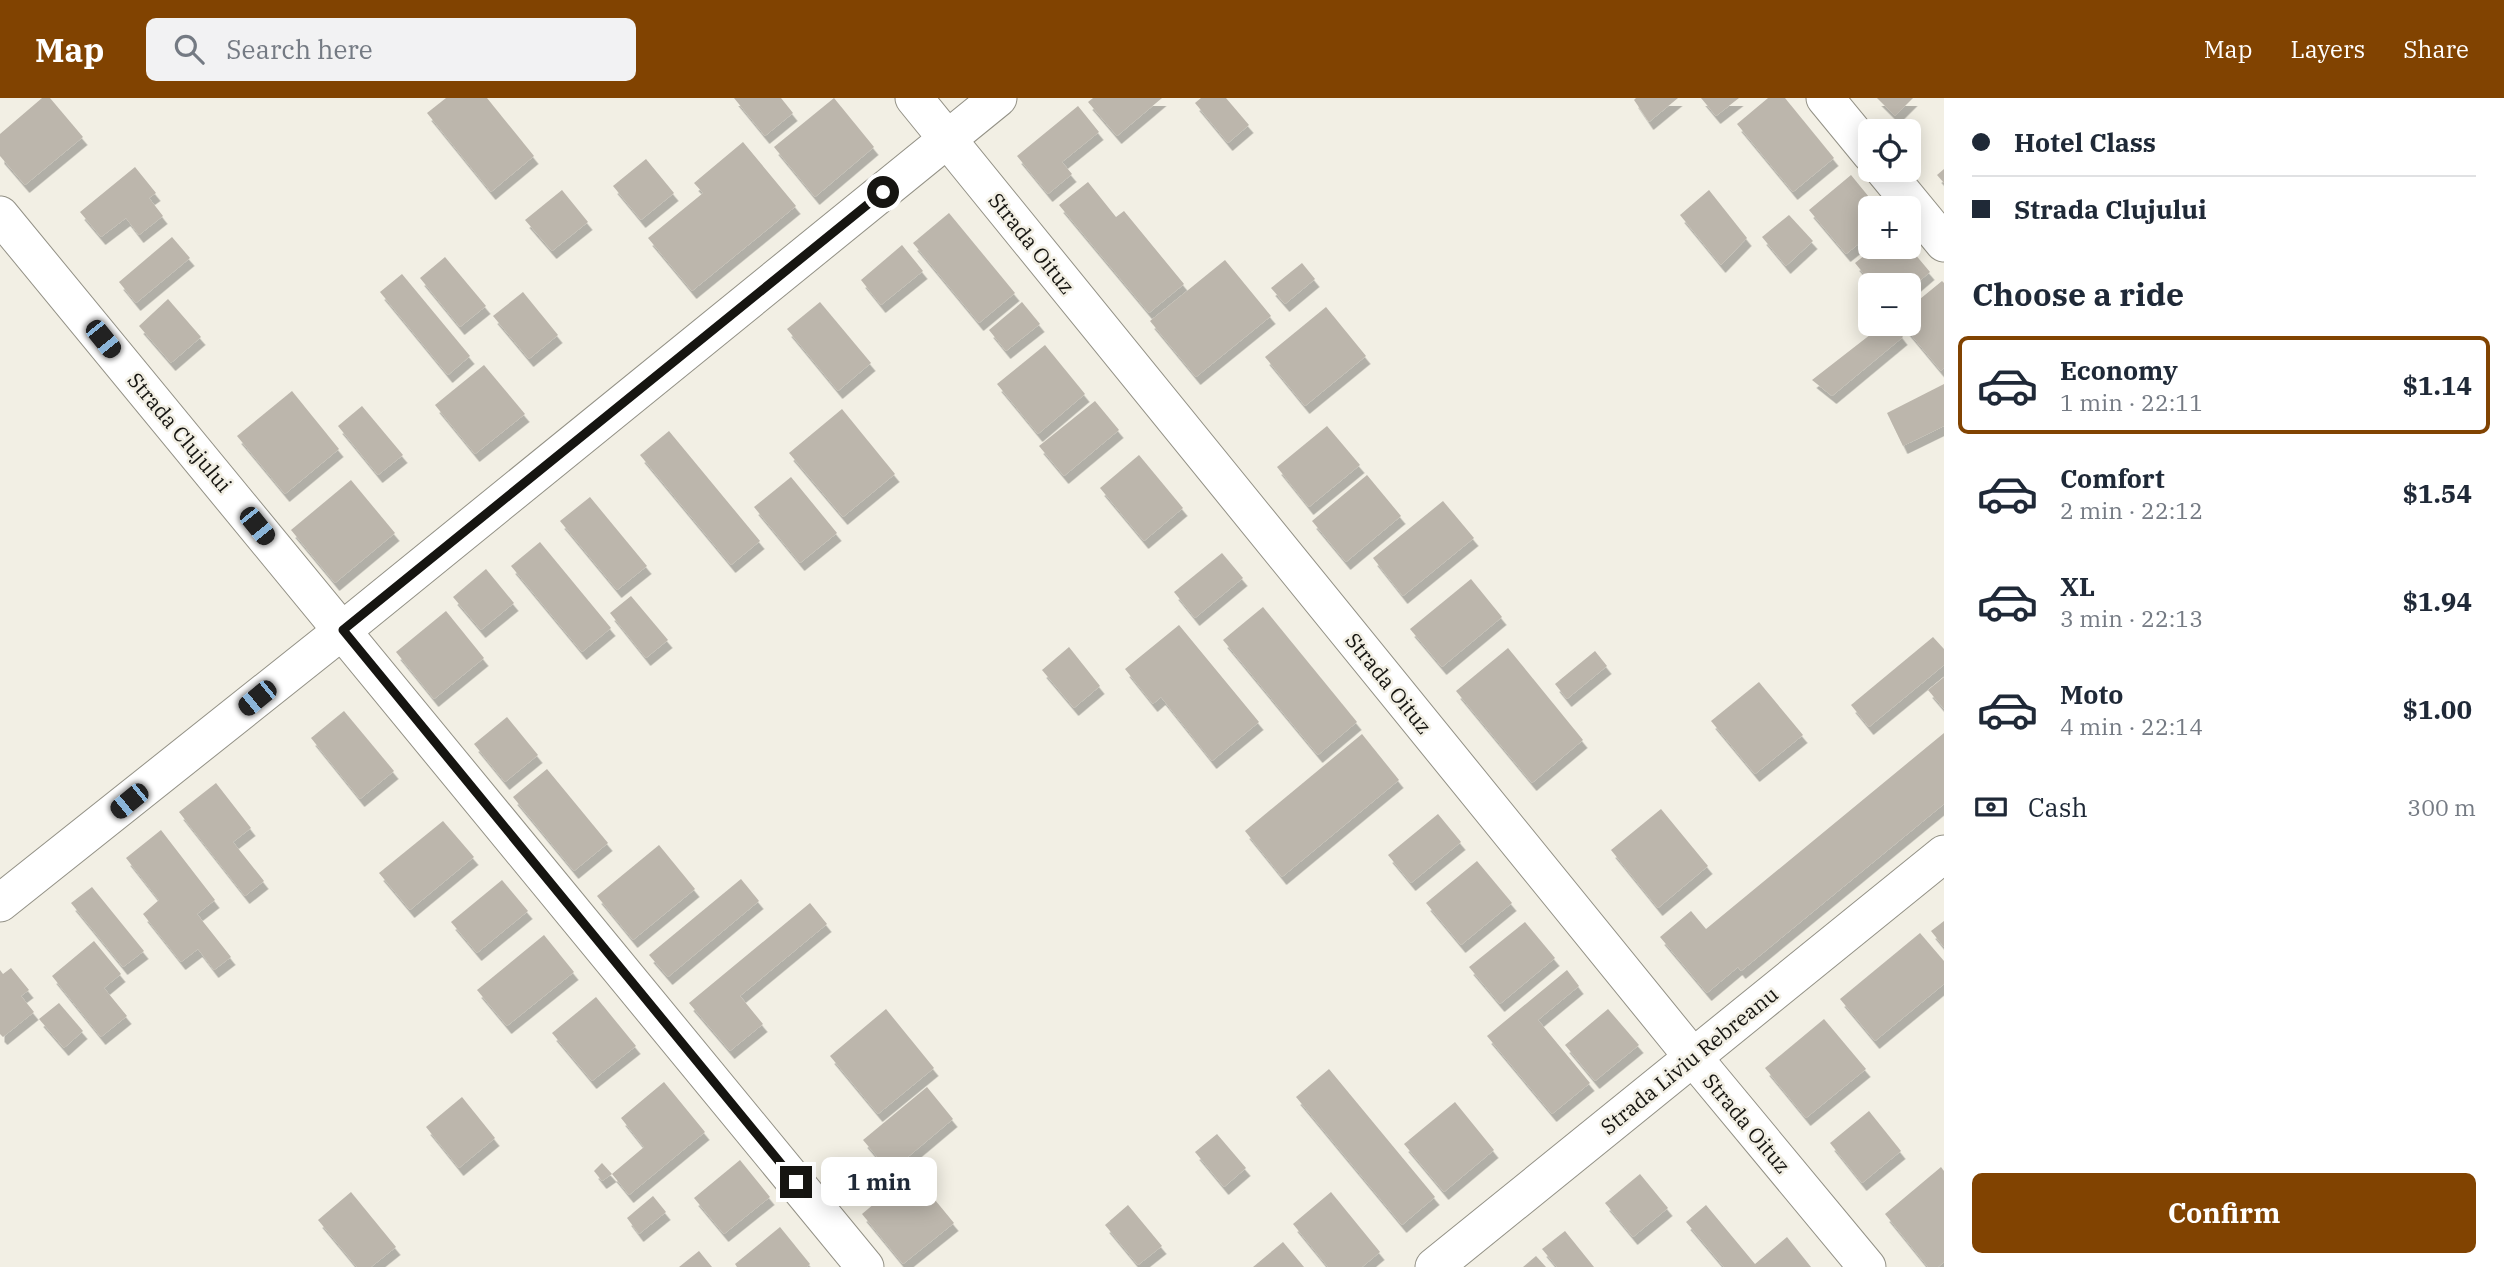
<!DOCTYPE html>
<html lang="en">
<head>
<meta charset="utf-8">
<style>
	body { margin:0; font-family:"IBM Plex Serif",serif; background:#f2f2f3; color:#1f2937; height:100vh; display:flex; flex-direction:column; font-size:26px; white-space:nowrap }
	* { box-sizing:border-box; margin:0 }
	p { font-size:23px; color:#747a83 }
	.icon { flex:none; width:38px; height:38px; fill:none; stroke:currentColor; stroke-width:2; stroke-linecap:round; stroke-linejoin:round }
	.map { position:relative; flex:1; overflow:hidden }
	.panel { display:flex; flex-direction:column; background:#fff; width:560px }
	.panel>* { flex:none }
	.banner { display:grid; align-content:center; height:154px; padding:0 28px; background:#fff }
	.buttons { position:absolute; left:1858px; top:21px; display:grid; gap:14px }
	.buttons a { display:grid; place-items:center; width:63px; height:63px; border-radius:10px; background:#fff; box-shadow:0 4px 18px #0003; font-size:35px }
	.end { position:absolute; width:32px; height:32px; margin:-16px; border:9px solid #161511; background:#fff; box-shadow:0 0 0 4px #fff }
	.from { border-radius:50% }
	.bubble { position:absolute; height:49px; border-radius:10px; background:#fff; box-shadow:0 4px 18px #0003; font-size:23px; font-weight:800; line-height:49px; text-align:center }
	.car { position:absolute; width:21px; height:42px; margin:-21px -10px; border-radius:9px; box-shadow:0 0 5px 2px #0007; background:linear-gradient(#222 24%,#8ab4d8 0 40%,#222 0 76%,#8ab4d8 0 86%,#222 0) }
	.banner b { display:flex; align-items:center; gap:24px; height:66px; font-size:26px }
	.banner b+b { border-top:2px solid #e0e1e3 }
	.banner i { width:18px; height:18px; background:#1f2937 }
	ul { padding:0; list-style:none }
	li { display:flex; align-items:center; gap:21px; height:98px; margin:0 14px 10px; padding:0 14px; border:4px solid transparent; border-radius:10px }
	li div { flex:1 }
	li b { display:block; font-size:26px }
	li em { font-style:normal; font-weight:800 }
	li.on { border-color:#814301 }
	li>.icon { width:63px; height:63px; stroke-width:1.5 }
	h2 { padding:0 28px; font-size:32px; line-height:84px }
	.pay { display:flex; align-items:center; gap:18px; height:77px; padding:0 28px; font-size:26px }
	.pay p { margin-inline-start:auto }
	.cta { display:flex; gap:14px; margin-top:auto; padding:14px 28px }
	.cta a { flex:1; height:80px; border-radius:10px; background:#814301; color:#fff; font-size:28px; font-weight:800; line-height:80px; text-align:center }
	header { display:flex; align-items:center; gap:42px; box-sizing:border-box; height:98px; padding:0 35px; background:#814301; color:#fff }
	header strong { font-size:33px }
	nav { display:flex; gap:38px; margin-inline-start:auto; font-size:24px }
	.search { width:490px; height:63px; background:#f2f2f3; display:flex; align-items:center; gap:18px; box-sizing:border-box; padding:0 24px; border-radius:10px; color:#747a83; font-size:26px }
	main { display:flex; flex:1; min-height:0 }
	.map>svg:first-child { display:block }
	.building { fill:#bcb6ac; filter:url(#shadow) }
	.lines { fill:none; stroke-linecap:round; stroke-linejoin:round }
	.minor-casing { stroke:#939186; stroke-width:39 }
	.minor { stroke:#fff; stroke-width:37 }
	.route { stroke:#161511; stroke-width:9 }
	.labels { text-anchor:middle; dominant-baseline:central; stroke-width:5; stroke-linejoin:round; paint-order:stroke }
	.street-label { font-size:21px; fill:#161511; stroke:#f2efe4 }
</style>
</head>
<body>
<header>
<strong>Map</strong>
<div class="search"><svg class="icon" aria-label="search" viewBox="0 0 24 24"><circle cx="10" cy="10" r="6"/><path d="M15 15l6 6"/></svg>Search here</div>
<nav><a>Map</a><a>Layers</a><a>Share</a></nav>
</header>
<main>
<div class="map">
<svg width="1944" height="1169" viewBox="0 0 1944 1169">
	<defs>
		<filter id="shadow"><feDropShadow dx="4.5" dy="8" stdDeviation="0" flood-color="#0004"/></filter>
	</defs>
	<rect width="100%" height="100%" fill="#f2efe4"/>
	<!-- building -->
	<g class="building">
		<path d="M42,0H50L83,39L25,87L0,58V36Z"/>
		<path d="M446,0H487L534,58L491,94L427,15Z"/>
		<path d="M734,0H781L793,15L765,38Z"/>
		<path d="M834,0L874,49L815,99L774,49Z"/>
		<path d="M1093,0H1162L1117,38L1088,4Z"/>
		<path d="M1201,0H1226L1249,27L1228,45L1195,5Z"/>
		<path d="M1636,0H1678L1649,24L1634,2Z"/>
		<path d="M1701,0H1739L1716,18Z"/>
		<path d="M1768,0H1785L1834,60L1793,94L1737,26Z"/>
		<path d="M1877,0H1913L1895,18Z"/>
		<path d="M1078,8L1099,34L1062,64L1072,76L1048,96L1017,58Z"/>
		<path d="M743,44L796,108L692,193L648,140L703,95L694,85Z"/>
		<path d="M646,61L674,95L641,122L613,88Z"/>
		<path d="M135,69L156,95L149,100L163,118L139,137L126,120L101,139L80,114Z"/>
		<path d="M1944,71V85L1937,77Z"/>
		<path d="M1851,77L1878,110H1871V136L1846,156L1809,112Z"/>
		<path d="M1088,84L1116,119L1124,113L1184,186L1149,215L1059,107Z"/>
		<path d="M562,92L588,124L552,153L525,122Z"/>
		<path d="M1709,92L1747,140L1721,167L1680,117Z"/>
		<path d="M949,115L1015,195L979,225L913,145Z"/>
		<path d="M1789,117L1813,143L1786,168L1762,139Z"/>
		<path d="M172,139L190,160L136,205L119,184Z"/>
		<path d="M902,147L923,173L881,207L861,182Z"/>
		<path d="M1875,149H1909L1930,174L1909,192V187H1873L1855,165Z"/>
		<path d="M445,159L486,208L460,229L420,180Z"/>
		<path d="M1225,162L1271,218L1196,279L1150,223Z"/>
		<path d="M1302,165L1315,181L1285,206L1271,190Z"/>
		<path d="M402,176L470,258L448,277L380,194Z"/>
		<path d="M1942,183L1944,185V270L1941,273L1902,226H1909V210Z"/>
		<path d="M523,194L558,237L529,261L493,218Z"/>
		<path d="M168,201L201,239L171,265L139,228Z"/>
		<path d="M820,204L871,265L838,293L787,231Z"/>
		<path d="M1022,204L1040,226L1006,253L989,232Z"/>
		<path d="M1326,209L1366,258L1305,308L1265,259Z"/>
		<path d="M1884,226H1893L1903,239L1832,298L1812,282Z"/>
		<path d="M1045,247L1085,296L1038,336L997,286Z"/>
		<path d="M484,267L525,316L475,356L435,307Z"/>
		<path d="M1944,286V328L1903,348L1887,315Z"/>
		<path d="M292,293L339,351L285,396L237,338Z"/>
		<path d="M1095,303L1119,332L1064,378L1039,348Z"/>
		<path d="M362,308L403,357L378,377L338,328Z"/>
		<path d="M842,311L895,376L843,419L789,355Z"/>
		<path d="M1327,328L1360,367L1309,409L1277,369Z"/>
		<path d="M669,333L760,443L731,467L640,357Z"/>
		<path d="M1139,357L1183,410L1144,443L1100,390Z"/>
		<path d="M1367,377L1401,418L1346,464L1312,423Z"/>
		<path d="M791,379L837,435L800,465L754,409Z"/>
		<path d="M351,382L395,435L335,485L291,432Z"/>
		<path d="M590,399L647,468L617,492L560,423Z"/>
		<path d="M1443,403L1474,440L1403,498L1373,460Z"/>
		<path d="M540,444L611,530L582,554L511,468Z"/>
		<path d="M1222,455L1243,480L1195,520L1174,494Z"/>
		<path d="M486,471L514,505L481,532L453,499Z"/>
		<path d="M1471,481L1502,519L1442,569L1410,531Z"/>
		<path d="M631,498L668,542L646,560L610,515Z"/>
		<path d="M1263,509L1357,624L1318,657L1223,542Z"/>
		<path d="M446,513L484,560L434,601L396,554Z"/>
		<path d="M1179,527L1259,624L1212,663L1161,599L1153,606L1125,571Z"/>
		<path d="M1933,539L1944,551V567L1869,629L1851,607Z"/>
		<path d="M1069,549L1100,588L1074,610L1042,572Z"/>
		<path d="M1508,550L1583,642L1532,685L1456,593Z"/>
		<path d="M1595,553L1607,568L1567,601L1555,586Z"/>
		<path d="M1944,579V611L1928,592Z"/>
		<path d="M1759,584L1803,637L1755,676L1711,623Z"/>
		<path d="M344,613L394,673L360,701L311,640Z"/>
		<path d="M507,619L538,657L505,684L474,646Z"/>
		<path d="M1944,635V706L1741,873L1738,869L1707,895L1660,839L1691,813L1706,831Z"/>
		<path d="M1362,636L1399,682L1282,779L1245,733Z"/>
		<path d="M547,671L608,745L574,773L513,699Z"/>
		<path d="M216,685L251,730L233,744L264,783L245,798L179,714Z"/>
		<path d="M1661,711L1708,768L1658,810L1611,752Z"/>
		<path d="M1438,716L1461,744L1411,785L1388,757Z"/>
		<path d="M443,723L474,759L410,812L379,775Z"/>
		<path d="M161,732L215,802L197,816L231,859L214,872L198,851L181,864L143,816L159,802L126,760Z"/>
		<path d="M659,747L695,791L633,842L597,798Z"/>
		<path d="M1477,763L1512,805L1461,847L1426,805Z"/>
		<path d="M741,781L759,803L668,879L649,857Z"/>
		<path d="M502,782L528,813L477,855L451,824Z"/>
		<path d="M92,789L144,853L123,869L71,805Z"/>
		<path d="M810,805L827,826L740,898L763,926L730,953L689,905Z"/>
		<path d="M1944,823V849L1931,833Z"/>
		<path d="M1525,824L1555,860L1500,906L1469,869Z"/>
		<path d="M1920,835L1944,863V886L1875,943L1840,901Z"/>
		<path d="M544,837L574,874L507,928L477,892Z"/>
		<path d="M94,843L121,876L104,890L127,918L101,939L52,878Z"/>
		<path d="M11,870L29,892L21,898L34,914L3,939L0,936V872L3,876Z"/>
		<path d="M1567,872L1579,888L1538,922L1590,985L1552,1016L1487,938Z"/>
		<path d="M596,899L636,948L592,983L552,935Z"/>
		<path d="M59,905L83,933L64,950L39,921Z"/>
		<path d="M886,911L934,970L878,1016L830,958Z"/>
		<path d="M1608,911L1639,947L1595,983L1565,947Z"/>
		<path d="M1824,921L1866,971L1806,1020L1765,970Z"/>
		<path d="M1329,971L1435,1099L1402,1127L1296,999Z"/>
		<path d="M664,984L705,1034L629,1097L612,1076L644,1049L621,1020Z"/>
		<path d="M927,989L953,1021L890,1074L863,1042Z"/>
		<path d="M462,999L495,1040L459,1070L426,1029Z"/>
		<path d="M1455,1004L1494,1052L1444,1094L1404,1046Z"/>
		<path d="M1869,1013L1901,1053L1862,1085L1830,1045Z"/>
		<path d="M1217,1036L1246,1070L1224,1089L1195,1054Z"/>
		<path d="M740,1062L770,1099L724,1136L694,1100Z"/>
		<path d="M602,1065L612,1076L602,1083L594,1073Z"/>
		<path d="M1941,1069L1944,1073V1164L1938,1169H1928L1885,1116Z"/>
		<path d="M912,1074L954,1125L903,1166L862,1116Z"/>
		<path d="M1640,1076L1668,1110L1633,1139L1605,1105Z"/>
		<path d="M351,1094L396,1149L371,1169H357L318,1122Z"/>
		<path d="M1331,1094L1380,1154L1362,1169H1328L1293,1126Z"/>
		<path d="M653,1098L666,1114L639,1136L627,1120Z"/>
		<path d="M1128,1107L1162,1148L1138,1167L1105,1127Z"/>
		<path d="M1706,1107L1755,1166L1787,1139L1811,1169H1724L1686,1124Z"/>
		<path d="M780,1129L810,1166L807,1169H737L735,1166Z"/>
		<path d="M1565,1133L1594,1169H1557L1542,1151Z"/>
		<path d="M1283,1144L1304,1169H1253Z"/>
		<path d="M699,1153L712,1169H679Z"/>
		<path d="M1536,1158L1546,1169H1523Z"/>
	</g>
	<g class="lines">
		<defs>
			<g id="minor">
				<path d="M914,0L1692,958L1867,1169"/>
				<path d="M1825,0L1871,56"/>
				<path d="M1884,72L1944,145"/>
				<path d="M0,117L865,1169"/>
				<path d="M0,805L343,532L998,0"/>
				<path d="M1434,1169L1944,756"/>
			</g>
		</defs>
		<!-- minor casing -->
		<use href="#minor" class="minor-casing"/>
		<!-- minor -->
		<use href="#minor" class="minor"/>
	</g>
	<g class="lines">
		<!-- route -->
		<path class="route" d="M796,1084L343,532L883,94"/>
	</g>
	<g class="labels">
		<!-- street labels -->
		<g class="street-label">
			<text transform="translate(1032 145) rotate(51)">Strada Oituz</text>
			<text transform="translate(180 334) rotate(50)">Strada Clujului</text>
			<text transform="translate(1389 585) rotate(51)">Strada Oituz</text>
			<text transform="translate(1689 962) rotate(-39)">Strada Liviu Rebreanu</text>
			<text transform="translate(1747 1025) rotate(50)">Strada Oituz</text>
		</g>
	</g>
</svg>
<div class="buttons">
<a><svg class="icon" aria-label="locate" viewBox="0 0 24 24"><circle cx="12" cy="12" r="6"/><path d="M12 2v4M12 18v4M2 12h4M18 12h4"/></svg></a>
<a>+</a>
<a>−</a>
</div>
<i class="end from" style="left:883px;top:94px"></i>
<i class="end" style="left:796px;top:1084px"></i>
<div class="bubble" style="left:821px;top:1059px;width:116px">1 min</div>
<i class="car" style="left:103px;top:241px;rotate:141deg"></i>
<i class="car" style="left:257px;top:428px;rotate:141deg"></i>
<i class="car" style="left:257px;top:600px;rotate:231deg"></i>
<i class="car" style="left:129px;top:703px;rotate:231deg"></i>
</div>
<section class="panel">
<div class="banner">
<b><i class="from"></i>Hotel Class</b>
<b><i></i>Strada Clujului</b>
</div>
<h2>Choose a ride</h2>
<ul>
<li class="on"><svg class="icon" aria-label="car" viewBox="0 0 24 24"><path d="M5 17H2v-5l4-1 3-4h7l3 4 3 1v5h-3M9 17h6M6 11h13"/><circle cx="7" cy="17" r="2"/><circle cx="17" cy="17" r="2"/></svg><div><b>Economy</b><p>1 min · 22:11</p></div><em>$1.14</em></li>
<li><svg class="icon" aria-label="car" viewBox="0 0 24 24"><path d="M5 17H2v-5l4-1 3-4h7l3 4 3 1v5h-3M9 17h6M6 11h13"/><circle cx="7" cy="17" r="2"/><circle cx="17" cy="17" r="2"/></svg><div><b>Comfort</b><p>2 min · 22:12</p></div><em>$1.54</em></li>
<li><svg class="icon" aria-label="car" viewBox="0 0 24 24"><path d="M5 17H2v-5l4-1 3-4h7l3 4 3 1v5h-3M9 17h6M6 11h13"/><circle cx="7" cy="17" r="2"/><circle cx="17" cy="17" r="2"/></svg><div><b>XL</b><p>3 min · 22:13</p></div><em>$1.94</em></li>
<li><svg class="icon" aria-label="car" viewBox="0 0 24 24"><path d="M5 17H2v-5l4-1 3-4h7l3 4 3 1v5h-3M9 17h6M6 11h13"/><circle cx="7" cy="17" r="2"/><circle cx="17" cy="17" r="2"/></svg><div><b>Moto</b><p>4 min · 22:14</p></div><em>$1.00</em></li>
</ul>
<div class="pay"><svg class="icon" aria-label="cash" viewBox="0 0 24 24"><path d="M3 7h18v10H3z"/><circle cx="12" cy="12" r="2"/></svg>Cash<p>300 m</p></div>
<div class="cta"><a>Confirm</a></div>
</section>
</main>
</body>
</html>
